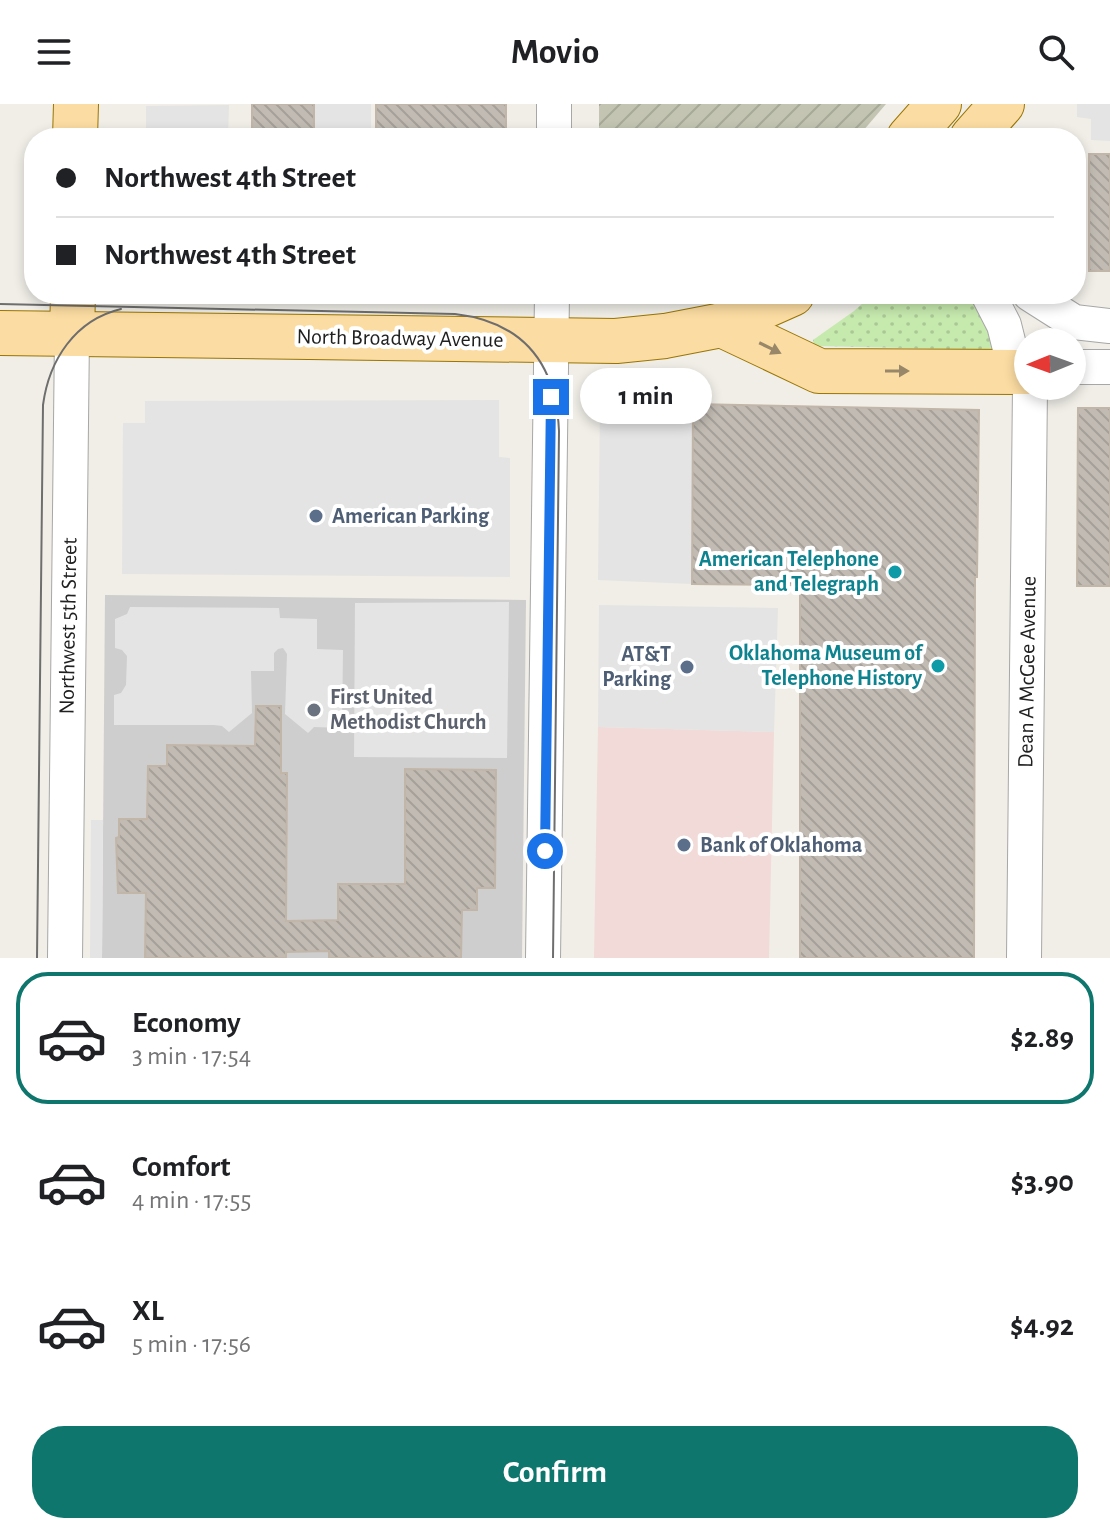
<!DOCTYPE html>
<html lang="en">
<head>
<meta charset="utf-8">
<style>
	body { margin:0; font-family:"Alegreya Sans",sans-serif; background:#f6f6f6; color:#202124; height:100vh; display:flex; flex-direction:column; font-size:30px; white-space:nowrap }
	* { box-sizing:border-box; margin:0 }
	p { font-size:26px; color:#757577 }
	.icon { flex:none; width:44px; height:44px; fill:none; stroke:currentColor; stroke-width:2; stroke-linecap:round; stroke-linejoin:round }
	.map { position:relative; height:854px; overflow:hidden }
	.details { display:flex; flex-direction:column; background:#fff; flex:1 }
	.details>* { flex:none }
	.top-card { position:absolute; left:24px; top:24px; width:1062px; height:176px; border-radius:32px; box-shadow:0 4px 12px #0003; display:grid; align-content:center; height:176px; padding:0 32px; background:#fff }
	.needle { width:52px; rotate:269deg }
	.tools { position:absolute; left:1014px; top:224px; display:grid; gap:16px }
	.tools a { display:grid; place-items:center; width:72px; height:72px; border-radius:50%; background:#fff; box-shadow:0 4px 12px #0003; font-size:40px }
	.end { position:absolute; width:36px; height:36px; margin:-18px; border:10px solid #1a73e8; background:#fff; box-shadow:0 0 0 4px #fff }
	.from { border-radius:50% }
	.bubble { position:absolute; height:56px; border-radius:28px; background:#fff; box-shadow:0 4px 12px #0003; font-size:26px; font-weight:600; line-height:56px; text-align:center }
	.top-card b { display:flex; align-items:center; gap:28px; height:76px; font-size:30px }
	.top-card b+b { border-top:2px solid #e0e0e0 }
	.top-card i { width:20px; height:20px; background:#202124 }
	ul { padding:14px 0 0; list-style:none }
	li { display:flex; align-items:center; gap:24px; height:132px; margin:0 16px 12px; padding:0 16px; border:4px solid transparent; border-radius:32px }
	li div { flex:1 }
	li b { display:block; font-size:30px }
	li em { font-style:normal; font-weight:600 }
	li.on { border-color:#0f766e }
	li>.icon { width:72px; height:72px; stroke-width:1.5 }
	.action { display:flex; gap:16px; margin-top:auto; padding:16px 32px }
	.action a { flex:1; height:92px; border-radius:32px; background:#0f766e; color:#fff; font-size:32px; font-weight:600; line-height:92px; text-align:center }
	header { display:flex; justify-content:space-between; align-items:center; height:104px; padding:0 32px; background:#fff; font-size:36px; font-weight:600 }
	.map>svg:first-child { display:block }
	.commercial { fill:#f1dad7 }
	.religious { fill:#cecece }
	.construction { fill:url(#construction-furrows) }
	.garden { fill:url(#garden-dots) }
	.parking { fill:#e4e4e4 }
	.building { fill:url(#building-back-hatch); stroke:#c2b6a9; stroke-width:2 }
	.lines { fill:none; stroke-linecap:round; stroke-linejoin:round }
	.minor-casing { stroke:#a7a7a7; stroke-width:36 }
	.major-casing { stroke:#9a7502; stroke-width:46 }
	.minor { stroke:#fff; stroke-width:34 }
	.major { stroke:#fbdca2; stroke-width:44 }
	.tram { stroke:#6e6e6e; stroke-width:2 }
	.oneway { fill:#988768 }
	.route { stroke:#1a73e8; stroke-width:10 }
	.service-dot { fill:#5c6f8a; stroke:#fff; stroke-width:3 }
	.culture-dot { fill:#0f9aa8; stroke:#fff; stroke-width:3 }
	.worship-dot { fill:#6b7280; stroke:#fff; stroke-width:3 }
	.labels { text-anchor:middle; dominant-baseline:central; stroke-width:8; stroke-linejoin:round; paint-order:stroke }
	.street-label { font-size:22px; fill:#202020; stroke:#fff }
	.service-label { font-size:22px; font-weight:bold; fill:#4e5e75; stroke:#fff; text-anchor:start }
	.culture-label { font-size:22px; font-weight:bold; fill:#0d838f; stroke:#fff; text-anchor:end }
	.worship-label { font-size:22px; font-weight:bold; fill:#5b616d; stroke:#fff; text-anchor:start }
</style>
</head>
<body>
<header><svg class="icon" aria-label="menu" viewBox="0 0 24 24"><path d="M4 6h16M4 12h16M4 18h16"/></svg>Movio<svg class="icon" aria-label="search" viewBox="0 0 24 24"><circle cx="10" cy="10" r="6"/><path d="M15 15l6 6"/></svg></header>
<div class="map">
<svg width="1110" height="854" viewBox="0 0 1110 854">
	<defs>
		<pattern id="construction-furrows" width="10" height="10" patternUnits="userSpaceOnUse" patternTransform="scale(2)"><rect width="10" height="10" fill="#c3c5b2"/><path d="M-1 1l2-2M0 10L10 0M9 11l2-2" fill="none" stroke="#a7a999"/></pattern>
		<pattern id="garden-dots" width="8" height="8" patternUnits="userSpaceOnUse" patternTransform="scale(2)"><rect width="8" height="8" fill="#c6e9ae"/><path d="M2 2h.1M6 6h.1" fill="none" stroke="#aac895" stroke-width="1.8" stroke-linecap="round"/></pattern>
		<pattern id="building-back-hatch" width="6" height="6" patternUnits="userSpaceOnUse" patternTransform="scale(2)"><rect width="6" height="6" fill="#c1bbb3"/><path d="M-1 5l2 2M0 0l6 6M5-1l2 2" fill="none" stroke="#a6a09a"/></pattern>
	</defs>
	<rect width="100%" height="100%" fill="#f0eee7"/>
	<!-- commercial -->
	<path class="commercial" d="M598,623L774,628L769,854H594Z"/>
	<!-- religious -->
	<path class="religious" d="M105,491L526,496L522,854H102Z"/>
	<!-- construction -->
	<path class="construction" d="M599,0H886L857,34H599Z"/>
	<!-- garden -->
	<path class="garden" d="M873,190H976L996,246L814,242L813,236L854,207Z"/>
	<!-- parking -->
	<g class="parking">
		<rect x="315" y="0" width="56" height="34"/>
		<path d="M1077,0H1110V37L1091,36V15L1077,13Z"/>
		<path d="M229,1L228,34H146V2Z"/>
		<path d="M499,296V353L510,354V473L122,470L123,319H145V297Z"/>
		<path d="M693,300L692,480L598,476L600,301Z"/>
		<path d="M509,498L507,654L354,653L355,499Z"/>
		<path d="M599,501L778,504L774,628L598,623Z"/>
		<path d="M130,503L279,504L280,514L317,515V545L343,546L342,624L314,623L308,629L285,610L287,550L283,544L278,545L274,549V567H251L252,609L229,628L222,622L214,621H114V591L121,589L126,581L127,552L122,546L115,544V515L127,510Z"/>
		<path d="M91,716H103L102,854H90Z"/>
	</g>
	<!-- building -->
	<g class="building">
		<rect x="252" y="0" width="62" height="34"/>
		<rect x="376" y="0" width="130" height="34"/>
		<rect x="1089" y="50" width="21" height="117"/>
		<path d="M693,300L979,306L977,473H975L974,854H800V481L692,480Z"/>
		<path d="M1078,304H1110V482H1077Z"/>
		<path d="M256,602H281V669H287L286,817L338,816V780H405V665L496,666L495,784H477V806H462L461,854H329V847L286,848V854H145L146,789H118L116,734L119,733V715H147L148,662H167V641L255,642Z"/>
	</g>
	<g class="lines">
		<defs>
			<g id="minor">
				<path d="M554,34V0"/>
				<path d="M988,190L1004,221L1010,245L1028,265"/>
				<path d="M1030,190L1074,218L1110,222"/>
				<path d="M1072,263H1110"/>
				<path d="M65,854L72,230"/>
				<path d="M543,854L552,190"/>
				<path d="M1024,854L1030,282"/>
			</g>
			<g id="major">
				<path d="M75,34L76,0"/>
				<path d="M909,34L939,0"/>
				<path d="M972,34L1002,0"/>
				<path d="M722,221L819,267L1028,268"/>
				<path d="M0,229L616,237L665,232L722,221L792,190"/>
				<path d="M72,230L73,190"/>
			</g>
		</defs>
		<!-- minor casing -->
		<use href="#minor" class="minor-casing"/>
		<!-- major casing -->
		<use href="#major" class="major-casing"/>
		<!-- minor -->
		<use href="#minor" class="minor"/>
		<!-- major -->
		<use href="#major" class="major"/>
		<!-- tram -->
		<g class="tram">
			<path d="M0,200L455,210C524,218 556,259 559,327L553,854"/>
			<path d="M37,854L43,301C49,256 75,216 121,205"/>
		</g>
	</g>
	<!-- one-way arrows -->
	<defs><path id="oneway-solid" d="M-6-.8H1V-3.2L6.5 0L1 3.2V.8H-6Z" transform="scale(2)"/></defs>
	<g class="oneway">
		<use href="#oneway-solid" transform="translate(770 244) rotate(26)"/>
		<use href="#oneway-solid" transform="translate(897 267)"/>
	</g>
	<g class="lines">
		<!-- route -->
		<path class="route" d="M545,747L551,293"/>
	</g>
	<!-- markers -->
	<g class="service-dot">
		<circle cx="316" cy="412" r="8"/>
		<circle cx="687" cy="563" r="8"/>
		<circle cx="684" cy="741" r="8"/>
	</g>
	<g class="culture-dot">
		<circle cx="895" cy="468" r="8"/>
		<circle cx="938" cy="562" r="8"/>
	</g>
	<circle class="worship-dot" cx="314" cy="606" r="8"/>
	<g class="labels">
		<!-- street labels -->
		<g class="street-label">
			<text transform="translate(400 234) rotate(1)">North Broadway Avenue</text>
			<text transform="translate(68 522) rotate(-89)">Northwest 5th Street</text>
			<text transform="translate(1027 568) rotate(-89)">Dean A McGee Avenue</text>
		</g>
		<!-- service labels -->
		<g class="service-label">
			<text x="332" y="412">American Parking</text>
			<text x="671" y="550" text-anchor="end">AT&amp;T<tspan x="671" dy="25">Parking</tspan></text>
			<text x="700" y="741">Bank of Oklahoma</text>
		</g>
		<!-- culture labels -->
		<g class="culture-label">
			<text x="879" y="455">American Telephone<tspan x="879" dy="25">and Telegraph</tspan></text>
			<text x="922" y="549">Oklahoma Museum of<tspan x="922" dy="25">Telephone History</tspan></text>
		</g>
		<!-- worship labels -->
		<g class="worship-label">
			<text x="330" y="593">First United<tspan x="330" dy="25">Methodist Church</tspan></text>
		</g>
	</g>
</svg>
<div class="tools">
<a><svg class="needle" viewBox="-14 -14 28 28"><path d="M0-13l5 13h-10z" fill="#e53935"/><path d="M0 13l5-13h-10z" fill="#757577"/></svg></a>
</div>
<i class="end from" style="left:545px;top:747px"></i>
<i class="end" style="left:551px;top:293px"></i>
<div class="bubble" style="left:580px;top:264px;width:132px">1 min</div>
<div class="top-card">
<b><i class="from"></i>Northwest 4th Street</b>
<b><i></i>Northwest 4th Street</b>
</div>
</div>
<section class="details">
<ul>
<li class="on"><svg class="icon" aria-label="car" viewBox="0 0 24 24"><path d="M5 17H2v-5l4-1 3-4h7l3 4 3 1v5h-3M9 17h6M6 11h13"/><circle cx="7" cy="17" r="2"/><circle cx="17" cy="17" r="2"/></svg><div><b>Economy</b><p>3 min · 17:54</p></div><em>$2.89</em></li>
<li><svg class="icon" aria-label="car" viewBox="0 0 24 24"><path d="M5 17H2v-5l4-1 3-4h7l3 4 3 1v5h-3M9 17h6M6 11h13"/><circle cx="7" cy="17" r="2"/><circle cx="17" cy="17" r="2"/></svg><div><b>Comfort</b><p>4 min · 17:55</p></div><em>$3.90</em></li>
<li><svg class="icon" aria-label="car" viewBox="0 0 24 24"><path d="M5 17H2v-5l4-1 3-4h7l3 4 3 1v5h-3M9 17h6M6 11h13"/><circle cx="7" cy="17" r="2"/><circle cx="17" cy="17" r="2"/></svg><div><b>XL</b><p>5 min · 17:56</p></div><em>$4.92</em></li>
</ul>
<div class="action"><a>Confirm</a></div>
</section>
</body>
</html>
